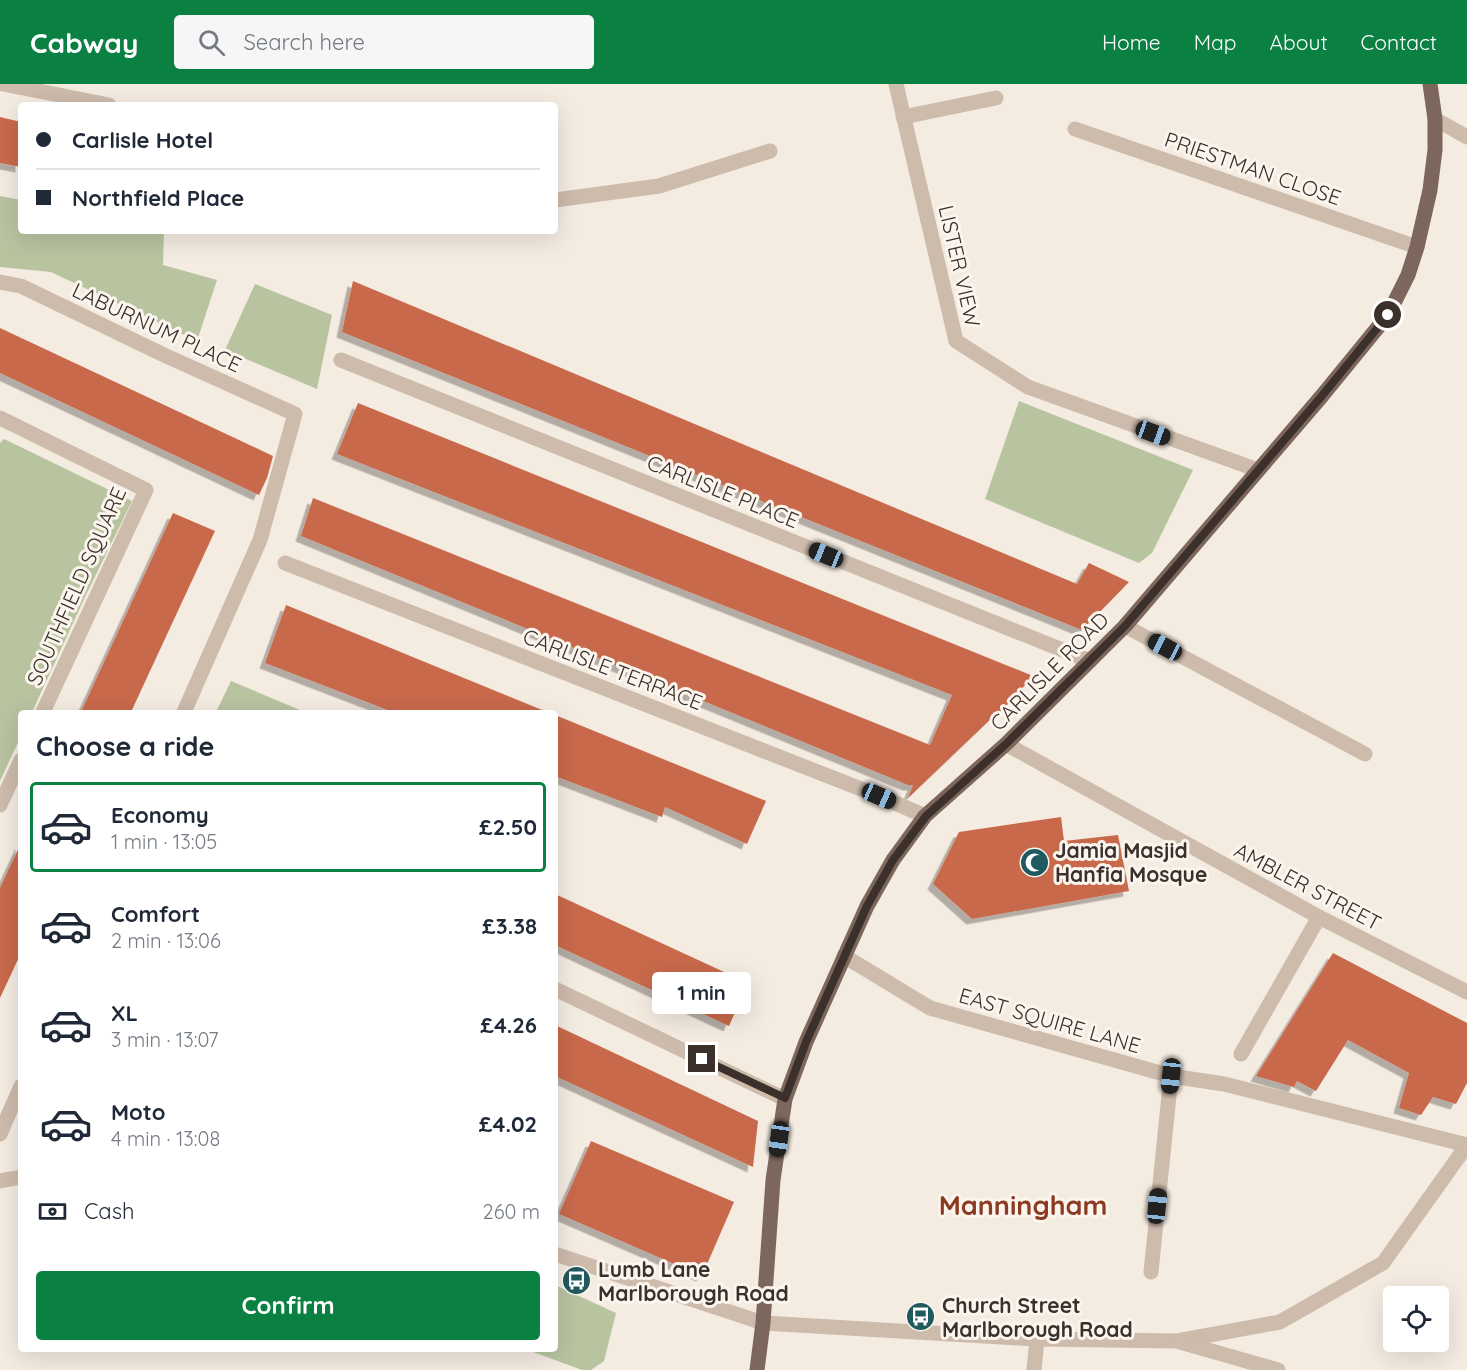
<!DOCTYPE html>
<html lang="en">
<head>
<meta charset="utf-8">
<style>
	body { margin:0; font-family:Quicksand,sans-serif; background:#f6f6f7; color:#1f2937; height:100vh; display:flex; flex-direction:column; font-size:22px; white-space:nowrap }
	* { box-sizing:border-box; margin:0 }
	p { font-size:20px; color:#747a83 }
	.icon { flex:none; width:33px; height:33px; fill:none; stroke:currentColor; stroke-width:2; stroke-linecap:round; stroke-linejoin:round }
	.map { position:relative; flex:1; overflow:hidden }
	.details { position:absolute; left:18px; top:626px; width:540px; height:642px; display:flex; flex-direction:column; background:#fff; border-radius:6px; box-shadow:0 6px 24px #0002 }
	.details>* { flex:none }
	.hud { position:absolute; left:18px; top:18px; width:540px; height:132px; border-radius:6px; box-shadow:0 6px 24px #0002; display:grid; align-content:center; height:132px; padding:0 18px; background:#fff }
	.tools { position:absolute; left:1383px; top:1202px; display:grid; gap:12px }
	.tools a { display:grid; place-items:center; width:66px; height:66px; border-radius:6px; background:#fff; box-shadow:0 6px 24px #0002; font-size:30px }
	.end { position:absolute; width:27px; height:27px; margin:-14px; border:8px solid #3b302b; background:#fff; box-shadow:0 0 0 3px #fff }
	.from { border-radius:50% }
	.bubble { position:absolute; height:42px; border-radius:6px; background:#fff; box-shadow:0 6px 24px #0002; font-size:20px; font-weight:800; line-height:42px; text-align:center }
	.car { position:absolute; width:18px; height:36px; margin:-18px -9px; border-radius:8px; box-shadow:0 0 4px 2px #0007; background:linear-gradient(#222 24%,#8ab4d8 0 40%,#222 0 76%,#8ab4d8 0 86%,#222 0) }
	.hud b { display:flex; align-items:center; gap:21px; height:57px; font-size:22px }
	.hud b+b { border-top:2px solid #e0e1e3 }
	.hud i { width:15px; height:15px; background:#1f2937 }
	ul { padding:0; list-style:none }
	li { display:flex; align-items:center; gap:18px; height:90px; margin:0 12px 9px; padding:0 6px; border:3px solid transparent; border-radius:6px }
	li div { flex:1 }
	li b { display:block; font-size:22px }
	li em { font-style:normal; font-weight:800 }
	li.on { border-color:#0b8043 }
	li>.icon { width:54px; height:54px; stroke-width:1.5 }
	h2 { padding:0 18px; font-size:27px; line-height:72px }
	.pay { display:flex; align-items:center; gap:15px; height:66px; padding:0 18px; font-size:22px }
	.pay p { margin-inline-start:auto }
	.cta { display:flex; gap:12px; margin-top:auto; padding:12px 18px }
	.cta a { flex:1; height:69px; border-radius:6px; background:#0b8043; color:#fff; font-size:24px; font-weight:800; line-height:69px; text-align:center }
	header { display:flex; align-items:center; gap:36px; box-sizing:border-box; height:84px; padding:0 30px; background:#0b8043; color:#fff }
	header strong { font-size:28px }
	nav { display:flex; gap:33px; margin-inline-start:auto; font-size:21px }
	.search { width:420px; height:54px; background:#f6f6f7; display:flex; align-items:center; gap:15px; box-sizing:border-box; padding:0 21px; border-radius:6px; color:#747a83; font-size:22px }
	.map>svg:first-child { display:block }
	.green { fill:#b8c4a0 }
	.building { fill:#c8694b; filter:url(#shadow) }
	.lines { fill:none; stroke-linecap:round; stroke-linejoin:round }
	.street { stroke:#cdbbac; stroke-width:15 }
	.primary { stroke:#7d675c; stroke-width:15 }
	.route { stroke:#3b302b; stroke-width:8 }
	.labels { text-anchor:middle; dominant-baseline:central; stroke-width:6; stroke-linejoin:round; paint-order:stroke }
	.street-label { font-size:21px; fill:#3b302b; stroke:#fbf5ee }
	.poi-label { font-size:21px; font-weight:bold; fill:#3b302b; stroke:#fbf5ee; text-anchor:start }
	.district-label { font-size:27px; font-weight:bold; fill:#8c3b22; stroke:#fbf5ee }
</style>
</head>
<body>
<header>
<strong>Cabway</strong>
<div class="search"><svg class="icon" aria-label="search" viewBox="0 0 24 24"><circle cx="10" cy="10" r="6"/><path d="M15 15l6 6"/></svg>Search here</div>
<nav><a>Home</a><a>Map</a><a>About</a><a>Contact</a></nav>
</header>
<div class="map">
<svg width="1467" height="1286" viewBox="0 0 1467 1286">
	<defs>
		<filter id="shadow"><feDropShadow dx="-5.5" dy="5.5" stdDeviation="0" flood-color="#0004"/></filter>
	</defs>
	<rect width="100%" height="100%" fill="#f4ebe1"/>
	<!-- green -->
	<g class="green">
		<path d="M0,112L21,116V147H164L163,181L217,196L197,257L51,188L0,183Z"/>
		<path d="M255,200L332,231L317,305L225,266Z"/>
		<path d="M1019,317L1193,386L1152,469L1139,479L985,415Z"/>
		<path d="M4,355L132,417L86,511L32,628H21V652L0,697V359Z"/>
		<path d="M231,597L305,628H216Z"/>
		<path d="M555,1201L616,1229L604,1277L591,1286H582L525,1265L555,1264Z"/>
	</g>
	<!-- building -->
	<g class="building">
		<path d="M0,33L21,38V83L0,79Z"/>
		<path d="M353,197L1077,500L1089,479L1129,498L1082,546L342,248Z"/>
		<path d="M0,244L273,372L267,394L259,411L0,289Z"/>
		<path d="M358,319L1033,592L999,630L997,629L908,714L913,701H908L301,452L313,414L930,661L952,611L337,370Z"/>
		<path d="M173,429L215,447L131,628H81Z"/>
		<path d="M286,521L547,628H393L265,579Z"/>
		<path d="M555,631L766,717L747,760L665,723L662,733L555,692Z"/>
		<path d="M1061,733L1064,757L1118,751L1129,807L972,835L933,800L959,748Z"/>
		<path d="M21,759V869L0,914V804Z"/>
		<path d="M555,810L748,899L729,942L555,861Z"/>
		<path d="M1333,869L1467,939V999L1456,1020L1433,1013L1421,1031L1399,1024L1409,989L1348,956L1316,1007L1297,997L1294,1003L1256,992Z"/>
		<path d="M555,941L758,1037L753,1083L555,992Z"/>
		<path d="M591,1057L734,1118L702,1192L559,1130Z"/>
	</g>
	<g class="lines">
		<!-- street -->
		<g class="street">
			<path d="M3,0L109,21"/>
			<path d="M896,0L956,257L1028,303L1258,386"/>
			<path d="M903,33L996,14"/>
			<path d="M1435,35L1467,53"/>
			<path d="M1075,45L1417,163"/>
			<path d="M555,116L659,102L770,67"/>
			<path d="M0,198L21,202L164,271L295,330L260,456L184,628"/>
			<path d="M341,276L1090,577"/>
			<path d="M0,334L146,406L43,628"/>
			<path d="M285,479L879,712L925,732"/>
			<path d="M1125,542L1365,670"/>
			<path d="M1006,660L1319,833L1467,908"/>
			<path d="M0,721L21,676"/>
			<path d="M844,872L930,924L1171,992L1224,1000L1467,1061"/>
			<path d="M555,905L785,1015"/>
			<path d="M1241,970L1319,833"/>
			<path d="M0,1050L21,1002"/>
			<path d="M0,1097L21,1093"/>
			<path d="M555,1170L763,1239L1037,1255L1177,1257L1280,1238L1383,1179L1467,1061"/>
			<path d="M1151,1188L1171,992"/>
			<path d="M1180,1258L1278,1286"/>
			<path d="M1034,1286L1037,1255"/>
		</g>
		<!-- primary -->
		<path class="primary" d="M757,1286L763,1239L773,1096L785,1015L806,958L867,822L893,776L925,732L1006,660L1125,542L1321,313L1388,231L1408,191L1417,163L1430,106L1435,66V35L1430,0"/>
	</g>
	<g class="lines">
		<!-- route -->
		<path class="route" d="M702,975L785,1014L806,958L867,822L893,776L926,732L1006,660L1125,542L1321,313L1388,231"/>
	</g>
	<!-- icons -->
	<defs>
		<symbol id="mosque-disc" viewBox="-11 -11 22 22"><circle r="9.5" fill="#1f5a5e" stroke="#fbf5ee"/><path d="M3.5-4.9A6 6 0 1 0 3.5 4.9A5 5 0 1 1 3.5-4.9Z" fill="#fff"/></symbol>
		<symbol id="bus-disc" viewBox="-11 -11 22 22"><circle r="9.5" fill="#1f5a5e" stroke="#fbf5ee"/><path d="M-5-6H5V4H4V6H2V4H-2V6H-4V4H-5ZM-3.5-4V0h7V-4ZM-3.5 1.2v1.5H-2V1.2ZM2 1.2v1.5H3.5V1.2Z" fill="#fff"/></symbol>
	</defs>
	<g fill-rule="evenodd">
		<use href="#mosque-disc" x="1018" y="762" width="33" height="33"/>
		<use href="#bus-disc" x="560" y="1180" width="33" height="33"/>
		<use href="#bus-disc" x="904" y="1216" width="33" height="33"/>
	</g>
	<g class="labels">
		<!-- street labels -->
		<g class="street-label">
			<text transform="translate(1253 84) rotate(19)">PRIESTMAN CLOSE</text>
			<text transform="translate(960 182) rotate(77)">LISTER VIEW</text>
			<text transform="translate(157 243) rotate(25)">LABURNUM PLACE</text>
			<text transform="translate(723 407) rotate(22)">CARLISLE PLACE</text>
			<text transform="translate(76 502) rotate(-66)">SOUTHFIELD SQUARE</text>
			<text transform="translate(613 585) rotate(21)">CARLISLE TERRACE</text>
			<text transform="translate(1049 587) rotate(-45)">CARLISLE ROAD</text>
			<text transform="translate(1308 802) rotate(28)">AMBLER STREET</text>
			<text transform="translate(1050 936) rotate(16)">EAST SQUIRE LANE</text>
		</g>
		<!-- poi labels -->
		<g class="poi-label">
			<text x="1055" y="766">Jamia Masjid<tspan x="1055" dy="24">Hanfia Mosque</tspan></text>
			<text x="598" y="1185">Lumb Lane<tspan x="598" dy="24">Marlborough Road</tspan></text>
			<text x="942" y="1221">Church Street<tspan x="942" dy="24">Marlborough Road</tspan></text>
		</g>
		<!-- district labels -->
		<g class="district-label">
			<text x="1023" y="1121">Manningham</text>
		</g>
	</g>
</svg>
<div class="tools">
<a><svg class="icon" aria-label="locate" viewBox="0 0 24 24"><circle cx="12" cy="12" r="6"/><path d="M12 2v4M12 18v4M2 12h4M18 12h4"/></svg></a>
</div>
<i class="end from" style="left:1388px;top:231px"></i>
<i class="end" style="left:702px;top:975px"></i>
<div class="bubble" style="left:652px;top:888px;width:99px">1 min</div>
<i class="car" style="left:1153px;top:349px;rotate:110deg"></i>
<i class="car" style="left:826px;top:471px;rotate:292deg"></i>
<i class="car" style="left:1165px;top:563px;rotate:298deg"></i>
<i class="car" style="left:879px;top:712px;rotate:114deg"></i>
<i class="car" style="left:1171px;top:992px;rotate:186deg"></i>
<i class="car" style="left:779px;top:1055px;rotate:188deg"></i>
<i class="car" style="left:1157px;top:1122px;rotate:6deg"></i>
<div class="hud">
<b><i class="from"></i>Carlisle Hotel</b>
<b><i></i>Northfield Place</b>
</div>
<section class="details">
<h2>Choose a ride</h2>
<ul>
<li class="on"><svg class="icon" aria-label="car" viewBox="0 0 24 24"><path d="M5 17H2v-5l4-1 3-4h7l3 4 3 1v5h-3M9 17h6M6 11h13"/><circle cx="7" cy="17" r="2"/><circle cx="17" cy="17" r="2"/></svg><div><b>Economy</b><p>1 min · 13:05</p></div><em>£2.50</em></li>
<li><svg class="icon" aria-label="car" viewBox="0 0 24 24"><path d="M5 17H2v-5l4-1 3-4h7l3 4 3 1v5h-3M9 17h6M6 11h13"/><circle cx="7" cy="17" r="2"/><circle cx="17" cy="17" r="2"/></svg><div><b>Comfort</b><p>2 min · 13:06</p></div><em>£3.38</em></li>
<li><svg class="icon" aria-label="car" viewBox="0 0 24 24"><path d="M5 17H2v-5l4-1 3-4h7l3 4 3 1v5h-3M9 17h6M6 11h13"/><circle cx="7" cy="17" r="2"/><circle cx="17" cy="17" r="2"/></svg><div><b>XL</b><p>3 min · 13:07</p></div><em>£4.26</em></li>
<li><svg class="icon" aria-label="car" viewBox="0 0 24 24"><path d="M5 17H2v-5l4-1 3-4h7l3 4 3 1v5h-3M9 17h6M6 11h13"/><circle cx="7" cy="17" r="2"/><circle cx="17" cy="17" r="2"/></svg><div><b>Moto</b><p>4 min · 13:08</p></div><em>£4.02</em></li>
</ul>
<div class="pay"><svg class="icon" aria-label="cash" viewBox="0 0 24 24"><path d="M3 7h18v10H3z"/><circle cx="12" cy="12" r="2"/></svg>Cash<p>260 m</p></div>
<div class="cta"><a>Confirm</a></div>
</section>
</div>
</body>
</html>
